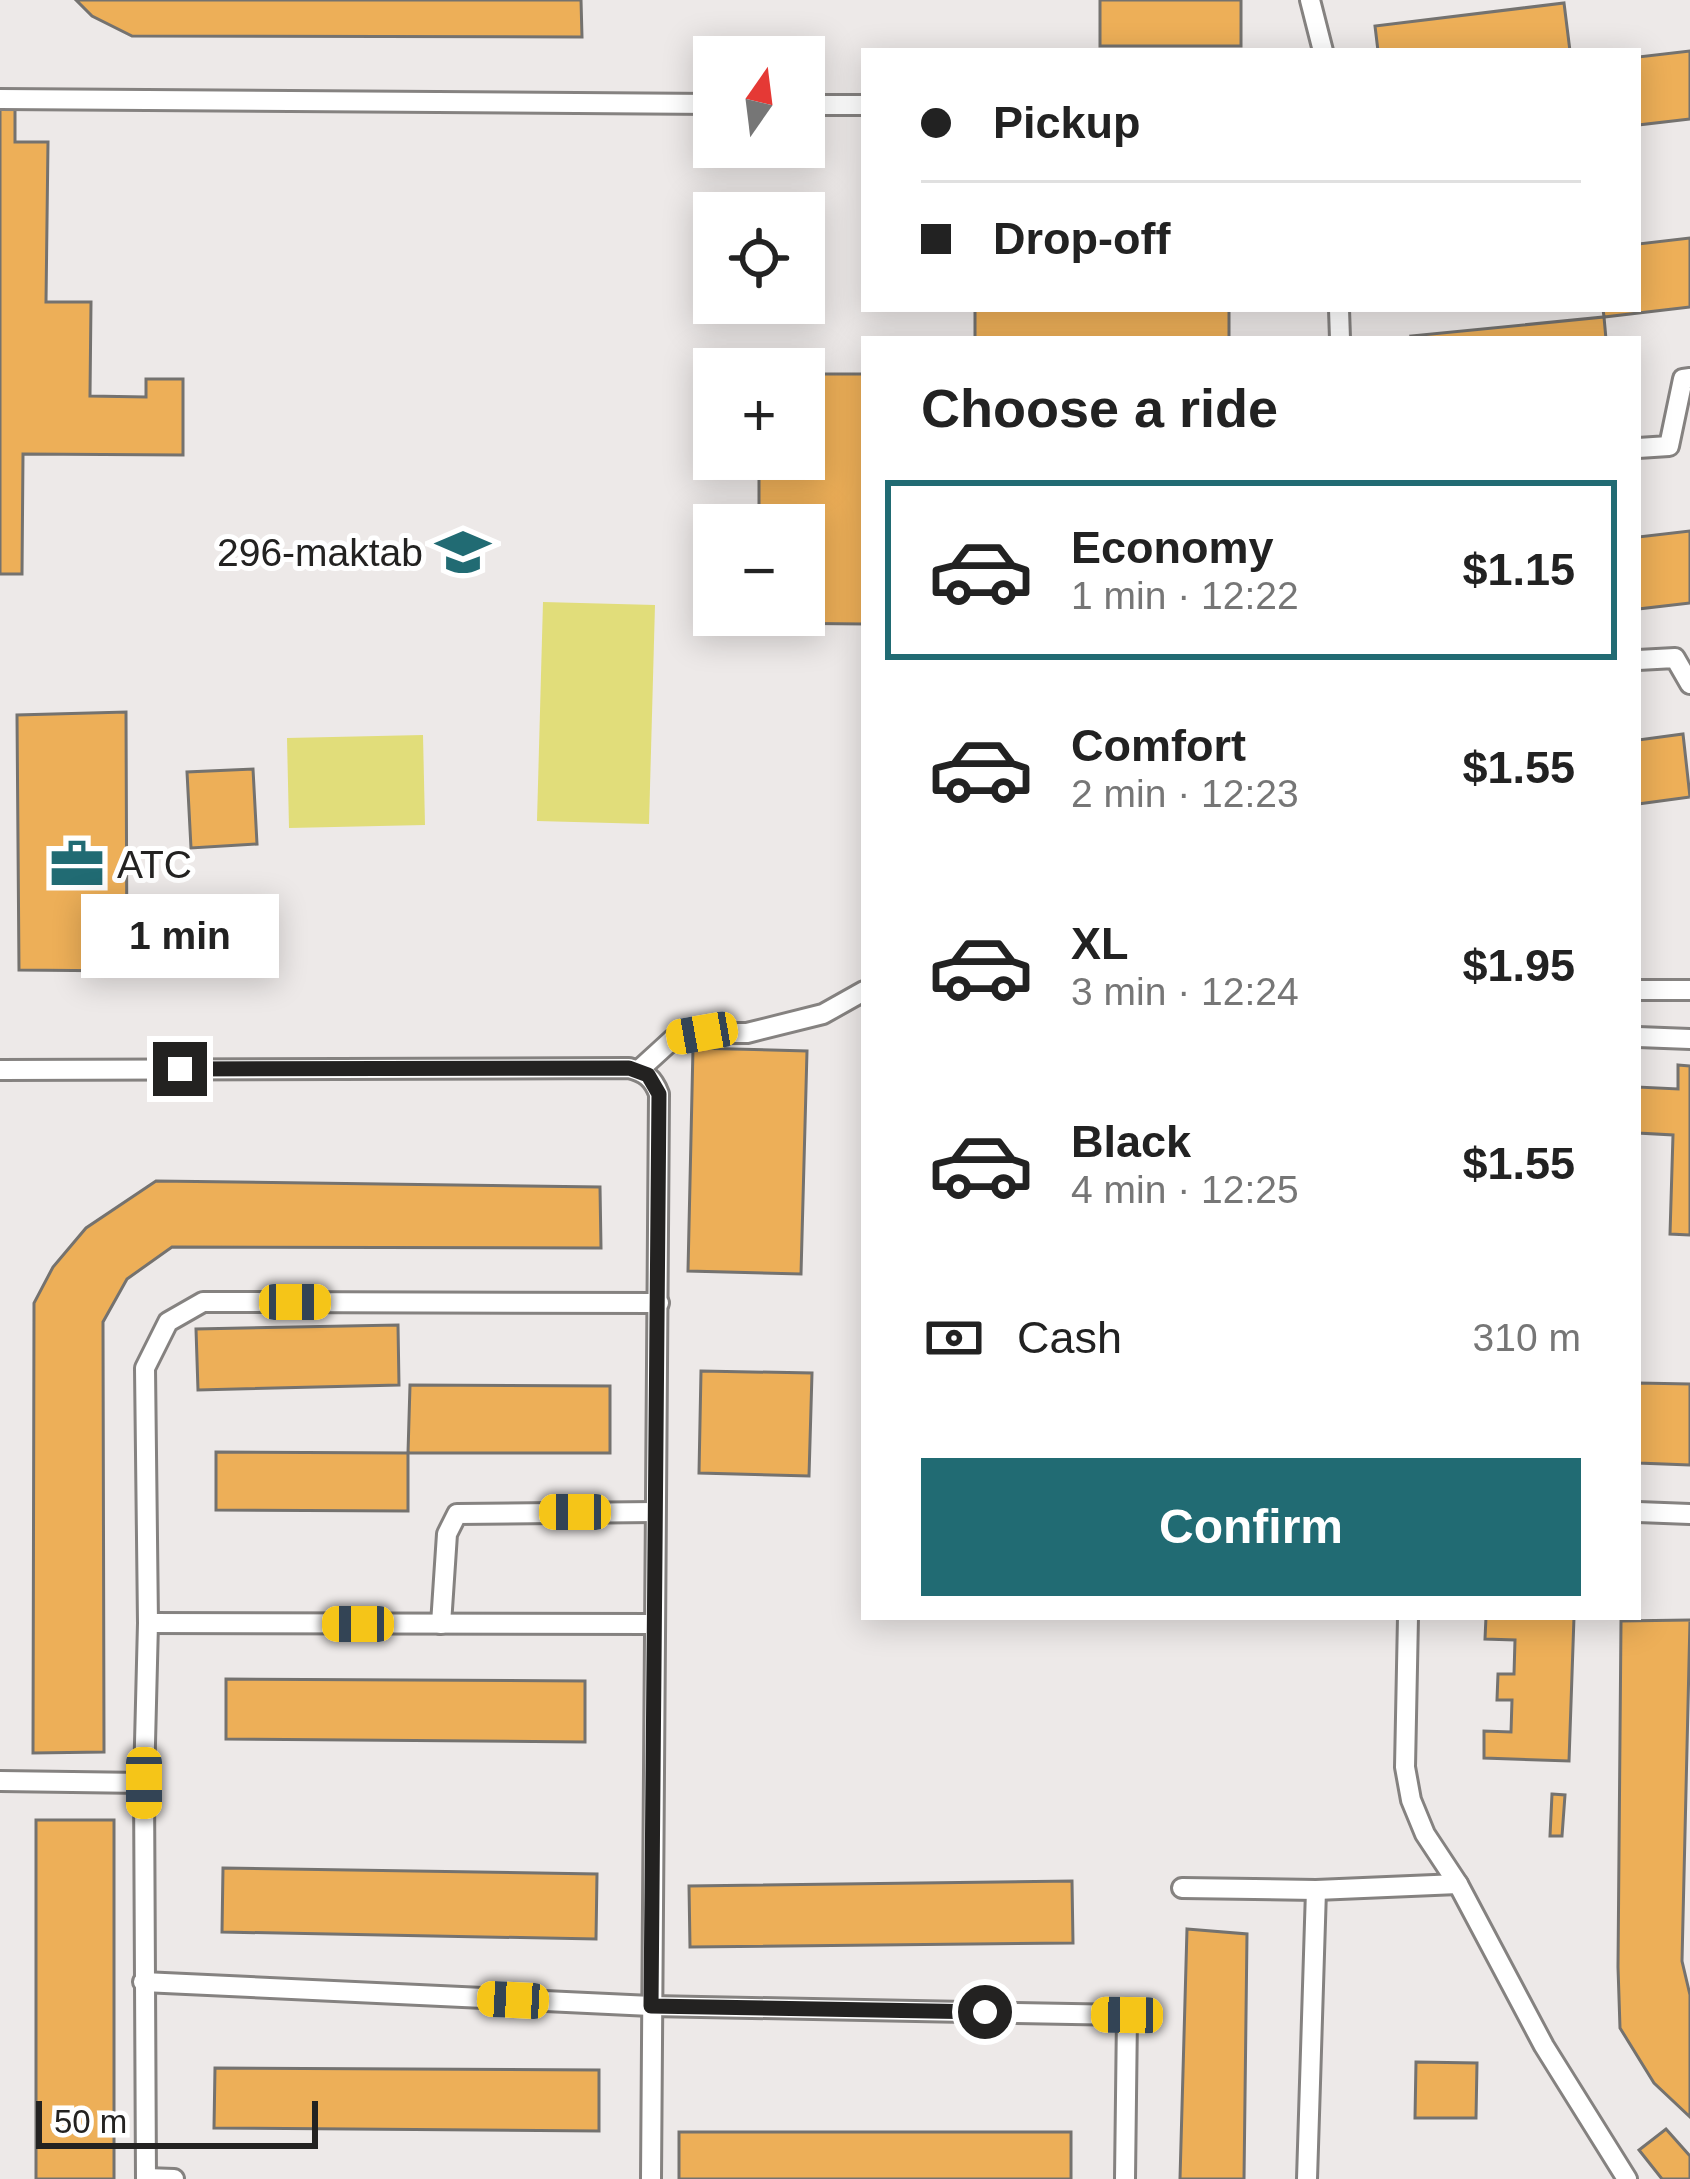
<!DOCTYPE html>
<html lang="en">
<head>
<meta charset="utf-8">
<style>
	body { margin:0; font-family:Arial,sans-serif; background:#f2f2f2; color:#222; height:100vh; display:flex; flex-direction:column; font-size:45px; white-space:nowrap }
	* { box-sizing:border-box; margin:0 }
	p { font-size:39px; color:#767676 }
	.icon { flex:none; width:66px; height:66px; fill:none; stroke:currentColor; stroke-width:2; stroke-linecap:round; stroke-linejoin:round }
	.map { position:relative; flex:1; overflow:hidden }
	.side { position:absolute; left:861px; top:336px; width:780px; height:1284px; display:flex; flex-direction:column; background:#fff; border-radius:0px; box-shadow:0 6px 30px #0003 }
	.side>* { flex:none }
	.hud { position:absolute; left:861px; top:48px; width:780px; height:264px; border-radius:0px; box-shadow:0 6px 30px #0003; display:grid; align-content:center; height:264px; padding:0 60px; background:#fff }
	.needle { width:78px; rotate:14deg }
	.tools { position:absolute; left:693px; top:36px; display:grid; gap:24px }
	.tools a { display:grid; place-items:center; width:132px; height:132px; border-radius:0px; background:#fff; box-shadow:0 6px 30px #0003; font-size:60px }
	.scale { position:absolute; left:36px; bottom:30px; width:282px; box-sizing:border-box; padding-left:12px; border:6px solid #232221; border-top:0; font-size:33px; line-height:42px; white-space:nowrap; color:#232221; -webkit-text-stroke:9px #fff; paint-order:stroke }
	.end { position:absolute; width:54px; height:54px; margin:-27px; border:15px solid #232221; background:#fff; box-shadow:0 0 0 6px #fff }
	.from { border-radius:50% }
	.bubble { position:absolute; height:84px; border-radius:0px; background:#fff; box-shadow:0 6px 30px #0003; font-size:39px; font-weight:600; line-height:84px; text-align:center }
	.car { position:absolute; width:36px; height:72px; margin:-36px -18px; border-radius:15px; box-shadow:0 0 9px 3px #0007; background:linear-gradient(#f5c518 24%,#345 0 40%,#f5c518 0 76%,#345 0 86%,#f5c518 0) }
	.hud b { display:flex; align-items:center; gap:42px; height:114px; font-size:45px }
	.hud b+b { border-top:3px solid #e0e0e0 }
	.hud i { width:30px; height:30px; background:#222 }
	ul { padding:0; list-style:none }
	li { display:flex; align-items:center; gap:36px; height:180px; margin:0 24px 18px; padding:0 36px; border:6px solid transparent; border-radius:0px }
	li div { flex:1 }
	li b { display:block; font-size:45px }
	li em { font-style:normal; font-weight:600 }
	li.active { border-color:#216b73 }
	li>.icon { width:108px; height:108px; stroke-width:1.5 }
	h2 { padding:0 60px; font-size:54px; line-height:144px }
	.pay { display:flex; align-items:center; gap:30px; height:132px; padding:0 60px; font-size:45px }
	.pay p { margin-inline-start:auto }
	.primary-button { display:flex; gap:24px; margin-top:auto; padding:24px 60px }
	.primary-button a { flex:1; height:138px; border-radius:0px; background:#216b73; color:#fff; font-size:48px; font-weight:600; line-height:138px; text-align:center }
	.map>svg:first-child { display:block }
	.green { fill:#e1dd7a }
	.building { fill:#edaf58; stroke:#74726f; stroke-width:3 }
	.lines { fill:none; stroke-linecap:round; stroke-linejoin:round }
	.service-casing { stroke:#858280; stroke-width:24 }
	.service { stroke:#fff; stroke-width:18 }
	.route { stroke:#232221; stroke-width:15 }
	.labels { text-anchor:middle; dominant-baseline:central; stroke-width:10; stroke-linejoin:round; paint-order:stroke }
	.poi-label { font-size:39px; fill:#232221; stroke:#fff; text-anchor:end }
</style>
</head>
<body>
<div class="map">
<svg width="1690" height="2179" viewBox="0 0 1690 2179">
	<rect width="100%" height="100%" fill="#ede9e8"/>
	<!-- green -->
	<g class="green">
		<path d="M543,602L655,605L649,824L537,821Z"/>
		<path d="M423,735L425,825L289,828L287,738Z"/>
	</g>
	<!-- building -->
	<g class="building">
		<path d="M76,0H581L582,37L132,36L92,16Z"/>
		<rect x="1100" y="0" width="141" height="46"/>
		<path d="M1564,3L1570,51H1378L1375,26Z"/>
		<path d="M1690,51V119L1638,125V57Z"/>
		<path d="M0,107H15V142H48L46,302H91L90,396L146,397V379H183V455L23,454L22,574H0Z"/>
		<path d="M1690,238V307L1604,317L1603,309H1638V244Z"/>
		<rect x="975" y="309" width="254" height="30"/>
		<path d="M1604,317L1606,339H1412L1411,336Z"/>
		<path d="M804,374H864V624L759,623V615H804V525H759V459H804Z"/>
		<path d="M1690,531V603L1638,609V537Z"/>
		<path d="M126,712L127,971L19,970L17,715Z"/>
		<path d="M1683,734L1690,797L1638,804V740Z"/>
		<path d="M253,769L257,844L191,848L187,772Z"/>
		<path d="M693,1048L807,1051L801,1274L688,1271Z"/>
		<path d="M1678,1065L1690,1066V1235L1670,1234L1673,1135L1638,1133V1087L1678,1089Z"/>
		<path d="M156,1181L600,1187L601,1248L172,1247L127,1279L103,1322L104,1752L33,1753L34,1303L53,1267L86,1228Z"/>
		<path d="M398,1325L399,1385L198,1390L196,1329Z"/>
		<path d="M701,1371L812,1373L809,1476L699,1473Z"/>
		<path d="M1638,1383L1690,1384V1465L1638,1463Z"/>
		<path d="M410,1385L610,1386V1453H408Z"/>
		<path d="M216,1452L408,1453V1511L216,1510Z"/>
		<path d="M1486,1617H1574L1569,1761L1484,1758V1731L1511,1732L1512,1700H1497L1498,1674H1514L1515,1640L1485,1639Z"/>
		<path d="M1690,1620L1682,1961L1690,1995V2117L1654,2083L1620,2028L1618,1967L1621,1621Z"/>
		<path d="M226,1679L585,1681V1742L226,1739Z"/>
		<path d="M1552,1794L1565,1795L1562,1836H1550Z"/>
		<rect x="36" y="1820" width="78" height="359"/>
		<path d="M223,1868L597,1874L596,1939L222,1932Z"/>
		<path d="M1072,1881L1073,1943L690,1947L689,1886Z"/>
		<path d="M1187,1929L1247,1934L1244,2179H1180Z"/>
		<path d="M1416,2062L1477,2063L1476,2118H1415Z"/>
		<path d="M215,2068L599,2070V2131L214,2128Z"/>
		<path d="M1666,2129L1690,2156V2179H1662L1639,2150Z"/>
		<rect x="679" y="2132" width="392" height="47"/>
	</g>
	<g class="lines">
		<defs>
			<g id="service">
				<path d="M1310,0L1323,51"/>
				<path d="M0,99L714,104"/>
				<path d="M804,105H864"/>
				<path d="M1339,309L1340,339"/>
				<path d="M1638,448L1669,446L1683,379L1690,378"/>
				<path d="M1638,660L1675,658L1690,684"/>
				<path d="M1638,990H1690"/>
				<path d="M1638,1037L1690,1039"/>
				<path d="M0,1070L629,1068C645,1072 653,1078 659,1094C659,1455 651,1817 651,2179"/>
				<path d="M639,1070L673,1039L702,1033H747L823,1014L864,991"/>
				<path d="M1638,1512L1690,1514"/>
				<path d="M1408,1617L1405,1767L1411,1800L1425,1834L1458,1884L1544,2046L1627,2179"/>
				<path d="M148,1623L652,1624"/>
				<path d="M441,1624L447,1534L457,1514L655,1512"/>
				<path d="M0,1781L144,1783L148,1623L145,1368L168,1322L203,1302L659,1303"/>
				<path d="M144,1783L146,2179"/>
				<path d="M1182,1888L1316,1890L1458,1884"/>
				<path d="M143,1982L651,2006L1127,2015L1125,2179"/>
				<path d="M146,2178L174,2179"/>
				<path d="M1307,2179L1316,1890"/>
			</g>
		</defs>
		<!-- service casing -->
		<use href="#service" class="service-casing"/>
		<!-- service -->
		<use href="#service" class="service"/>
	</g>
	<g class="lines">
		<!-- route -->
		<path class="route" d="M180,1069L629,1068L648,1075L659,1094L651,2006L985,2012"/>
	</g>
	<!-- icons -->
	<defs>
		<symbol id="school-bare" viewBox="-9 -9 18 18"><path d="M0-5L7-2L0 1L-7-2ZM-4 1L0 2.5L4 1V4Q0 6-4 4Z" fill="#216b73" stroke="#fff" stroke-width="2.5" paint-order="stroke"/></symbol>
		<symbol id="office-bare" viewBox="-9 -9 18 18"><path d="M-6-3h4V-5.5h4V-3h4V5H-6ZM-1-4.5V-3h2v-1.5ZM-6 0V1H6V0Z" fill="#216b73" stroke="#fff" stroke-width="2.5" paint-order="stroke"/></symbol>
	</defs>
	<g fill-rule="evenodd">
		<use href="#school-bare" x="425" y="514" width="76" height="76"/>
		<use href="#office-bare" x="39" y="826" width="76" height="76"/>
	</g>
	<g class="labels">
		<!-- poi labels -->
		<g class="poi-label">
			<text x="423" y="552">296-maktab</text>
			<text x="117" y="864" text-anchor="start">АТС</text>
		</g>
	</g>
</svg>
<div class="tools">
<a><svg class="needle" viewBox="-14 -14 28 28"><path d="M0-13l5 13h-10z" fill="#e53935"/><path d="M0 13l5-13h-10z" fill="#767676"/></svg></a>
<a><svg class="icon" aria-label="locate" viewBox="0 0 24 24"><circle cx="12" cy="12" r="6"/><path d="M12 2v4M12 18v4M2 12h4M18 12h4"/></svg></a>
<a>+</a>
<a>−</a>
</div>
<div class="scale">50 m</div>
<i class="end from" style="left:985px;top:2012px"></i>
<i class="end" style="left:180px;top:1069px"></i>
<div class="bubble" style="left:81px;top:894px;width:198px">1 min</div>
<i class="car" style="left:702px;top:1033px;rotate:260deg"></i>
<i class="car" style="left:295px;top:1302px;rotate:90deg"></i>
<i class="car" style="left:575px;top:1512px;rotate:270deg"></i>
<i class="car" style="left:358px;top:1624px;rotate:270deg"></i>
<i class="car" style="left:144px;top:1783px;rotate:180deg"></i>
<i class="car" style="left:513px;top:2000px;rotate:273deg"></i>
<i class="car" style="left:1127px;top:2015px;rotate:271deg"></i>
<div class="hud">
<b><i class="from"></i>Pickup</b>
<b><i></i>Drop-off</b>
</div>
<section class="side">
<h2>Choose a ride</h2>
<ul>
<li class="active"><svg class="icon" aria-label="car" viewBox="0 0 24 24"><path d="M5 17H2v-5l4-1 3-4h7l3 4 3 1v5h-3M9 17h6M6 11h13"/><circle cx="7" cy="17" r="2"/><circle cx="17" cy="17" r="2"/></svg><div><b>Economy</b><p>1 min · 12:22</p></div><em>$1.15</em></li>
<li><svg class="icon" aria-label="car" viewBox="0 0 24 24"><path d="M5 17H2v-5l4-1 3-4h7l3 4 3 1v5h-3M9 17h6M6 11h13"/><circle cx="7" cy="17" r="2"/><circle cx="17" cy="17" r="2"/></svg><div><b>Comfort</b><p>2 min · 12:23</p></div><em>$1.55</em></li>
<li><svg class="icon" aria-label="car" viewBox="0 0 24 24"><path d="M5 17H2v-5l4-1 3-4h7l3 4 3 1v5h-3M9 17h6M6 11h13"/><circle cx="7" cy="17" r="2"/><circle cx="17" cy="17" r="2"/></svg><div><b>XL</b><p>3 min · 12:24</p></div><em>$1.95</em></li>
<li><svg class="icon" aria-label="car" viewBox="0 0 24 24"><path d="M5 17H2v-5l4-1 3-4h7l3 4 3 1v5h-3M9 17h6M6 11h13"/><circle cx="7" cy="17" r="2"/><circle cx="17" cy="17" r="2"/></svg><div><b>Black</b><p>4 min · 12:25</p></div><em>$1.55</em></li>
</ul>
<div class="pay"><svg class="icon" aria-label="cash" viewBox="0 0 24 24"><path d="M3 7h18v10H3z"/><circle cx="12" cy="12" r="2"/></svg>Cash<p>310 m</p></div>
<div class="primary-button"><a>Confirm</a></div>
</section>
</div>
</body>
</html>
